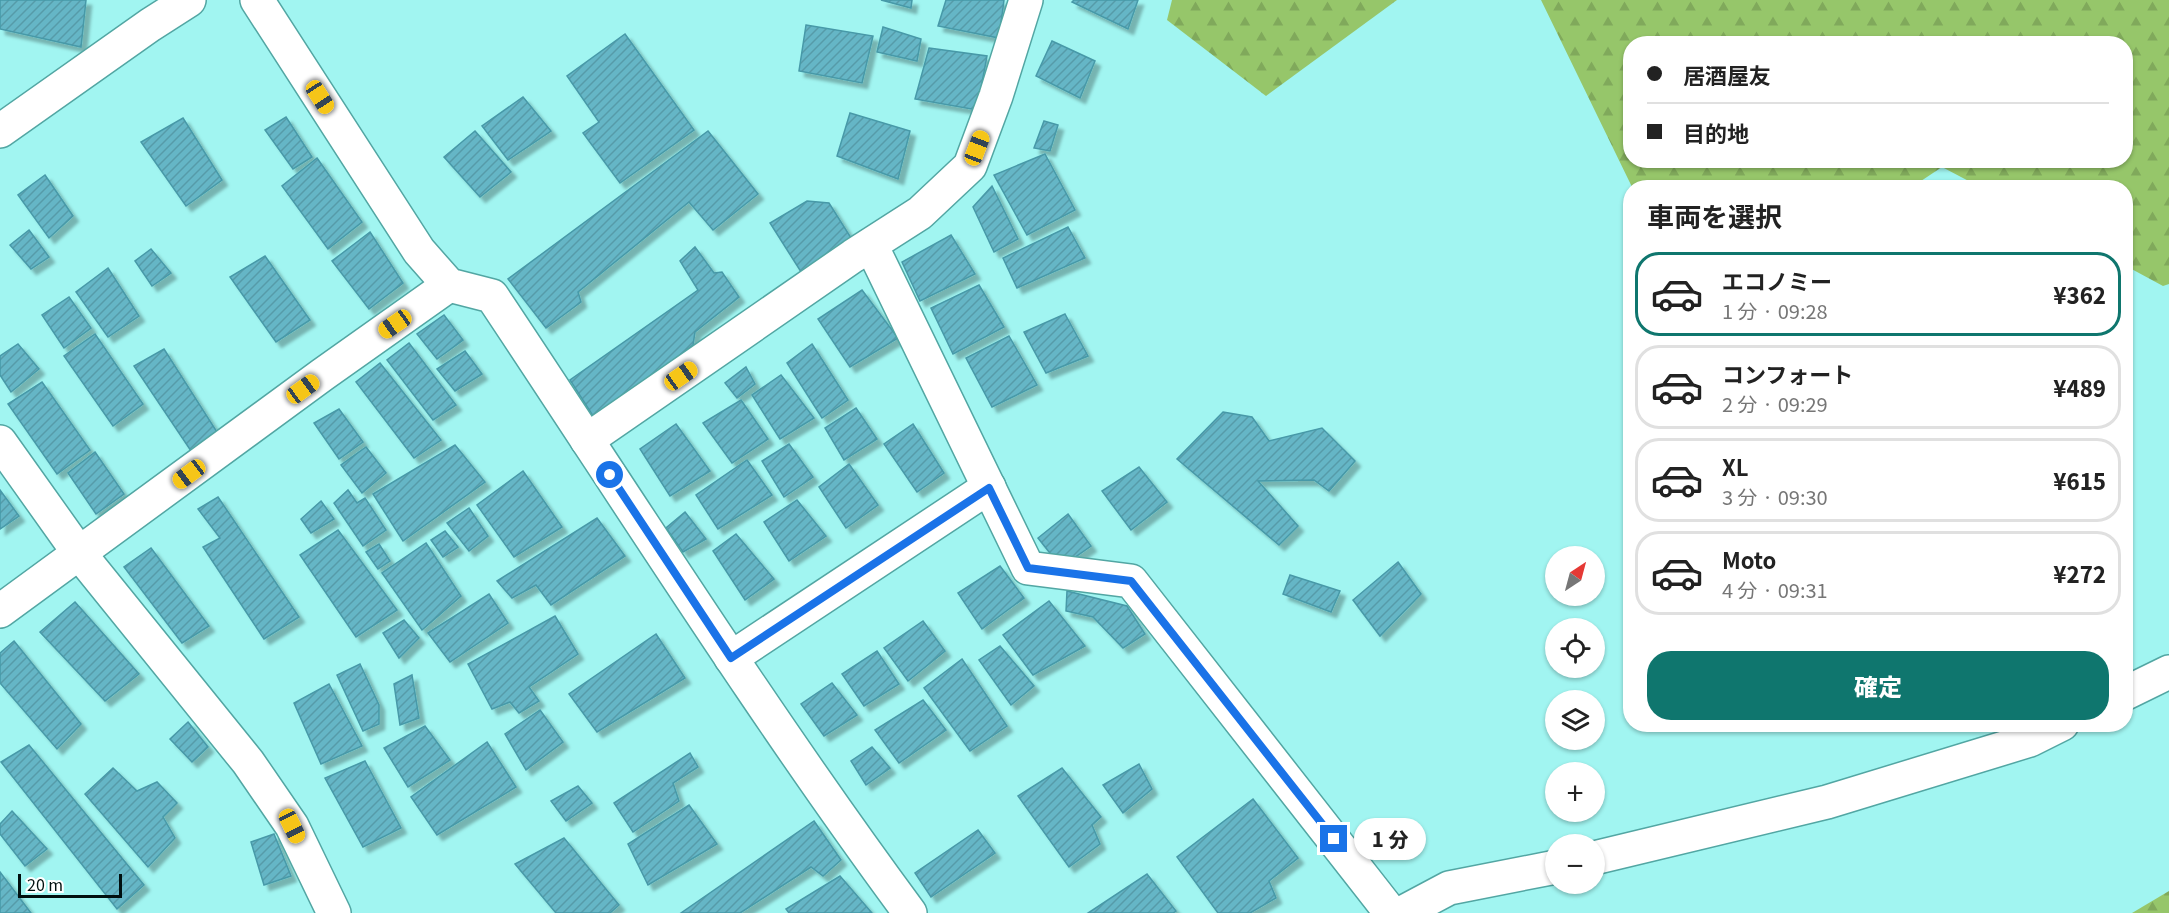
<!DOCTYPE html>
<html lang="ja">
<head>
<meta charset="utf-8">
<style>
	body { margin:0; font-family:Georgia,"Noto Sans JP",serif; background:#f6f6f6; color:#222; height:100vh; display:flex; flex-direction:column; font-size:22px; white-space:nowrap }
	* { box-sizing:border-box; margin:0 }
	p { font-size:20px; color:#767676 }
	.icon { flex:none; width:33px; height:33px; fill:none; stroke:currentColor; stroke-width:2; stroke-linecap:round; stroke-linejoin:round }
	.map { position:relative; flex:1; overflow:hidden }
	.panel { position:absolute; left:1623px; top:180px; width:510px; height:552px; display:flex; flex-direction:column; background:#fff; border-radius:24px; box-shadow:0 2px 4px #0004 }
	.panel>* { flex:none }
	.top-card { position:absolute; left:1623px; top:36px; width:510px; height:132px; border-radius:24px; box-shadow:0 2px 4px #0004; display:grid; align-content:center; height:132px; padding:0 24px; background:#fff }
	.needle { width:39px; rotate:36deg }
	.fabs { position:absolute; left:1545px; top:546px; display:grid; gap:12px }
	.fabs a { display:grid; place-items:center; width:60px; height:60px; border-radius:50%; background:#fff; box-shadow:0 2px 4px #0004; font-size:30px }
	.scale { position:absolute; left:18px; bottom:15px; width:104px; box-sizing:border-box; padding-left:6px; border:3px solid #000f0f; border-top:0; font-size:16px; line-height:21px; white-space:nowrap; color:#000f0f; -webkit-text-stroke:4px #fff; paint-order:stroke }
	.end { position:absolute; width:27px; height:27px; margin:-14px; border:8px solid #1a73e8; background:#fff; box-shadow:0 0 0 3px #fff }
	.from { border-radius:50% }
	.bubble { position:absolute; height:42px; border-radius:21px; background:#fff; box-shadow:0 2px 4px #0004; font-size:20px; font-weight:800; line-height:42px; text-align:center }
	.car { position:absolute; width:18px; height:36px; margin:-18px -9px; border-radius:8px; box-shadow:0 0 4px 2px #0007; background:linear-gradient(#f5c518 24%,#345 0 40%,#f5c518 0 76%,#345 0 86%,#f5c518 0) }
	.top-card b { display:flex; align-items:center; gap:21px; height:57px; font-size:22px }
	.top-card b+b { border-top:2px solid #e0e0e0 }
	.top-card i { width:15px; height:15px; background:#222 }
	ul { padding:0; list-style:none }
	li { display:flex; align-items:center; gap:18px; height:84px; margin:0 12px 9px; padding:0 12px; border:3px solid #e0e0e0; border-radius:24px }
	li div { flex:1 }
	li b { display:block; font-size:22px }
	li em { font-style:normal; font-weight:800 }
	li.on { border-color:#0f766e }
	li>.icon { width:54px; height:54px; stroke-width:1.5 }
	h2 { padding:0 24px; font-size:27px; line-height:72px }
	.action { display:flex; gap:12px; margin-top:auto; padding:12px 24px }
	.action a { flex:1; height:69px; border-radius:24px; background:#0f766e; color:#fff; font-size:24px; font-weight:800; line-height:69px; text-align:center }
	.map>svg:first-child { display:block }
	.forest { fill:url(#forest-firs); fill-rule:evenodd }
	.building { fill:url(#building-hatch); stroke:#4799a8; stroke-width:1.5; filter:url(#shadow) }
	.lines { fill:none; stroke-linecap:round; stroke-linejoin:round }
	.minor-casing { stroke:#52a6a3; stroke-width:36 }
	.minor { stroke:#fff; stroke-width:33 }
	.route { stroke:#1a73e8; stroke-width:8 }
</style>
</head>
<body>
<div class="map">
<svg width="2169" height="913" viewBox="0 0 2169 913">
	<defs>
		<pattern id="forest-firs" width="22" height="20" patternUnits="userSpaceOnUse" patternTransform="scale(1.5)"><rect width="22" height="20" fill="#96c66a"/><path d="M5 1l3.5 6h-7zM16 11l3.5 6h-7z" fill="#80a95b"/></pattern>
		<pattern id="building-hatch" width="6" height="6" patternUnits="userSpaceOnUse" patternTransform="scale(1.5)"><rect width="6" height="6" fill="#65b6c6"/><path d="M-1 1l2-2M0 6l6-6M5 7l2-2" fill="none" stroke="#569ba9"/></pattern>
		<filter id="shadow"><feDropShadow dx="5.5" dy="5.5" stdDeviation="1.5" flood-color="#0004"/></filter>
	</defs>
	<rect width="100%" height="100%" fill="#a1f5f1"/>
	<!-- forest -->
	<g class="forest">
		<path d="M1172,0H1397L1266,96L1167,20Z"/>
		<path d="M1541,0H2169V284L2163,286L2126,266V188L1980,187L1942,167L1912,187H1632ZM1630,44H2126V160H1630Z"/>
		<path d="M2169,891V913H2132Z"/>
	</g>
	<!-- building -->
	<g class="building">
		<path d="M0,0H86L81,47L0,29Z"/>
		<path d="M881,0H912L911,8Z"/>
		<path d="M946,0H1004L999,38L938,26Z"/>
		<path d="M1074,0H1138L1128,29L1072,2Z"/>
		<path d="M806,25L873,36L862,83L799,71Z"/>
		<path d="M883,27L921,39L917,61L877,52Z"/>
		<path d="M625,34L694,130L620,183L583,133L599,122L567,76Z"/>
		<path d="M1052,41L1095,61L1080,98L1036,76Z"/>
		<path d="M929,48L987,56L977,110L915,99Z"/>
		<path d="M523,97L551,131L508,160L482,126Z"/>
		<path d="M850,113L910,131L898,179L837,156Z"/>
		<path d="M286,117L312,157L293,169L265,130Z"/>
		<path d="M183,118L222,180L186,206L141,142Z"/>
		<path d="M1044,121L1058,125L1050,151L1034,148Z"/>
		<path d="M475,131L511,172L480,197L444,157Z"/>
		<path d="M708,131L758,194L713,230L689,202L578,292L581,302L546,328L508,279Z"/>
		<path d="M1045,154L1075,210L1027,235L994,175Z"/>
		<path d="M317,158L362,222L328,249L282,186Z"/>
		<path d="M45,175L73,216L49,238L18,195Z"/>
		<path d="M992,186L1018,239L994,252L973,207Z"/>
		<path d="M807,201L829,203L853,241L803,275L770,223Z"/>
		<path d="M1068,227L1085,258L1017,288L1003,258Z"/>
		<path d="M29,230L49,257L31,269L10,245Z"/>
		<path d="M370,232L403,283L369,309L332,261Z"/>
		<path d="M951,235L975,274L920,301L902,262Z"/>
		<path d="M695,247L714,273L722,272L739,297L695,332L693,345L595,419L570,380L698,290L680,261Z"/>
		<path d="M151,249L171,273L152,286L135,261Z"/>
		<path d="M265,256L310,320L276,342L230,277Z"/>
		<path d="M108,268L139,316L108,337L76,292Z"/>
		<path d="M979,285L1004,327L953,354L931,308Z"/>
		<path d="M862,290L898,338L850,367L818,319Z"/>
		<path d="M69,297L91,328L64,348L42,315Z"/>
		<path d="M1065,314L1088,356L1046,373L1024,332Z"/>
		<path d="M444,315L463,340L437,359L417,334Z"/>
		<path d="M95,334L143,404L113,426L64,356Z"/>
		<path d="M1009,336L1037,385L992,407L966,358Z"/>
		<path d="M409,343L456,405L433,420L387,360Z"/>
		<path d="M18,344L39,369L11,392L0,375V356Z"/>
		<path d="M812,344L848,400L822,418L787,363Z"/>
		<path d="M164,349L217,432L191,451L134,366Z"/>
		<path d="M465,351L482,374L455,391L437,369Z"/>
		<path d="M380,363L441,440L414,458L356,382Z"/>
		<path d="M746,367L755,384L737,398L725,383Z"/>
		<path d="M781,375L814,418L780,439L752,395Z"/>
		<path d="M42,382L90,450L57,474L8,404Z"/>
		<path d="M741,400L768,439L732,463L703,423Z"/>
		<path d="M856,408L877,439L844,460L825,428Z"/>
		<path d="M339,409L363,442L339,459L314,423Z"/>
		<path d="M1223,412L1252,417L1269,441L1322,428L1355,461L1329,491L1314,480L1258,481L1298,526L1279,545L1177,459Z"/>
		<path d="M676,424L710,471L670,496L640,449Z"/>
		<path d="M913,424L944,473L917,492L884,444Z"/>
		<path d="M789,444L813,477L784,497L762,461Z"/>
		<path d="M455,445L485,482L403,541L373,494Z"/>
		<path d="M366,447L386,473L362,493L341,465Z"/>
		<path d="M95,452L124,494L96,514L68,473Z"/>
		<path d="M747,460L772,495L718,529L696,495Z"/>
		<path d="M849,464L878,505L846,528L819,487Z"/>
		<path d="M1139,467L1167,502L1131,530L1102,491Z"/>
		<path d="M523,471L562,527L514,557L477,505Z"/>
		<path d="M0,490L19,516L0,529Z"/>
		<path d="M348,490L357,503L365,498L386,530L363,546L334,503Z"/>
		<path d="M218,497L299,617L264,639L203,547L220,538L198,509Z"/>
		<path d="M797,500L826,536L789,561L764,522Z"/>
		<path d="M321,501L334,519L311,533L301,519Z"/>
		<path d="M469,508L488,536L469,551L447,523Z"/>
		<path d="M685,512L706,539L683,552L666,528Z"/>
		<path d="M1068,514L1091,546L1061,567L1038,538Z"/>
		<path d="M597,518L625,556L551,605L536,585L512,598L497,581Z"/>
		<path d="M338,530L397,610L356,637L300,555Z"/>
		<path d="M445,531L458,547L443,557L431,540Z"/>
		<path d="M736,534L774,579L745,600L713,551Z"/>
		<path d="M426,543L461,596L422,630L382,573Z"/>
		<path d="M379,544L390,561L378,569L366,552Z"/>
		<path d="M151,548L209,626L182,643L124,567Z"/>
		<path d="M1398,562L1421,594L1380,636L1353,600Z"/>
		<path d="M1000,566L1024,598L982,629L958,593Z"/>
		<path d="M1290,575L1340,591L1331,612L1283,594Z"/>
		<path d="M1067,591L1127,606L1145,634L1123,648L1093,617L1066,611Z"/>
		<path d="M489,594L508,623L450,662L428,633Z"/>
		<path d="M1049,601L1085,646L1033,675L1003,635Z"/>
		<path d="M75,602L139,674L105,701L40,632Z"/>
		<path d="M555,616L578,654L529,687L539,701L519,713L510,702L492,709L468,664Z"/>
		<path d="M404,620L419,638L399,658L383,633Z"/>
		<path d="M923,621L945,651L908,681L884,648Z"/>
		<path d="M656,634L685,678L597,732L569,694Z"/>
		<path d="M14,641L81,724L57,749L0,683V653Z"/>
		<path d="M1000,646L1034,686L1011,705L979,660Z"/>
		<path d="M877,651L899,684L864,706L842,674Z"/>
		<path d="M962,659L1007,726L970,751L924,688Z"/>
		<path d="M360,664L379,705V724L363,731L337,675Z"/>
		<path d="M412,675L419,718L400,725L394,684Z"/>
		<path d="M832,683L857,715L824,736L801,704Z"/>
		<path d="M329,684L362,746L321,764L294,703Z"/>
		<path d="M923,700L946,730L899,763L875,730Z"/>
		<path d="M540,710L563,742L526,770L505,734Z"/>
		<path d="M188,722L208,747L192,762L170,739Z"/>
		<path d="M425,726L450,760L408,787L384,748Z"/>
		<path d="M487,742L516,787L437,835L411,797Z"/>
		<path d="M29,745L144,885L117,909L1,762Z"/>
		<path d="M872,747L890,768L866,785L851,761Z"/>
		<path d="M690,753L698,767L673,783L679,801L633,832L614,803Z"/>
		<path d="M365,761L401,828L363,847L325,778Z"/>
		<path d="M1139,764L1152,789L1123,813L1103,785Z"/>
		<path d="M113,768L137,791L157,782L177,803L163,817L175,838L148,867L85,794Z"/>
		<path d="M1062,768L1101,817L1092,825L1100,844L1069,867L1018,796Z"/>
		<path d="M578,786L592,803L566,821L551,801Z"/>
		<path d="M1253,799L1298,858L1269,881L1276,898L1250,913H1218L1177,857Z"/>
		<path d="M689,805L717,844L648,885L628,844Z"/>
		<path d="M12,811L47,849L25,866L0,834V824Z"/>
		<path d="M814,821L841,860L823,876L811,867L740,913H681Z"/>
		<path d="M978,830L995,853L931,897L915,873Z"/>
		<path d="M274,834L291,876L264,885L251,842Z"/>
		<path d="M564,838L619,905L610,913H556L515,864Z"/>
		<path d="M0,872L31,913H0Z"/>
		<path d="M1147,874L1176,911L1173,913H1088Z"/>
		<path d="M840,876L872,913H789L786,909Z"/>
	</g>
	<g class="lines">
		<defs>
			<g id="minor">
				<path d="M257,0L419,251L449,285L492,296C630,503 762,713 910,913"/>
				<path d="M0,131L150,25L189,0"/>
				<path d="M871,245L1028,568L1131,581L1391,913"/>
				<path d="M587,440L853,256L920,213L970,166L996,96L1026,0"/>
				<path d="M0,442L79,553L248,762L292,826L334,913"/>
				<path d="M0,611L322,375L449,285"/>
				<path d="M731,658L989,487"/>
				<path d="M2126,693L2169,672"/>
				<path d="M1594,858L1827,802L2030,740L2062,724"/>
				<path d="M1402,913L1449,888L1556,867"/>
			</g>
		</defs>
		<!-- minor casing -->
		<use href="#minor" class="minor-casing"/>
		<!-- minor -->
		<use href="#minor" class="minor"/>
	</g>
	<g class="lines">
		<!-- route -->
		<path class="route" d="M610,475L731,658L989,488L1028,568L1131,581L1334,839"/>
	</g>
</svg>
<div class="fabs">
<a><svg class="needle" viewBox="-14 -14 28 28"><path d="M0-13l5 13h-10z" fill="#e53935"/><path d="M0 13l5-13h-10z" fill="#767676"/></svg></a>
<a><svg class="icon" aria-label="locate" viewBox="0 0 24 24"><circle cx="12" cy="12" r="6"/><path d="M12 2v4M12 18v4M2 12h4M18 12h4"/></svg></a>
<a><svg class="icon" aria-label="layers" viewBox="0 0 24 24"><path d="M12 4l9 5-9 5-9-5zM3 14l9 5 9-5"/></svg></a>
<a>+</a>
<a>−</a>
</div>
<div class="scale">20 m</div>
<i class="end from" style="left:610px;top:475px"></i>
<i class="end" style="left:1334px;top:839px"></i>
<div class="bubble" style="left:1354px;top:818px;width:72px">1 分</div>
<i class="car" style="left:320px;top:97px;rotate:147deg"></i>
<i class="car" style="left:977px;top:148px;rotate:21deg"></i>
<i class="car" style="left:395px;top:324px;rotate:235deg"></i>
<i class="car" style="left:681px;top:376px;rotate:55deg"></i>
<i class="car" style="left:303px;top:389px;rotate:54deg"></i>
<i class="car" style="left:189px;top:474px;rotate:233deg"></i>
<i class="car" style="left:292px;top:826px;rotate:154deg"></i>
<div class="top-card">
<b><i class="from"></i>居酒屋友</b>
<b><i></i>目的地</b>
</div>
<section class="panel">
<h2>車両を選択</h2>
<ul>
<li class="on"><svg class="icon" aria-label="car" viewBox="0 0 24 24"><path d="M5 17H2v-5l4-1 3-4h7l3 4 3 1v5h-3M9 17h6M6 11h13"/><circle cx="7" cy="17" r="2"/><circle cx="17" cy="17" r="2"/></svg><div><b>エコノミー</b><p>1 分 · 09:28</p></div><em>¥362</em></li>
<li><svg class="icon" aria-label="car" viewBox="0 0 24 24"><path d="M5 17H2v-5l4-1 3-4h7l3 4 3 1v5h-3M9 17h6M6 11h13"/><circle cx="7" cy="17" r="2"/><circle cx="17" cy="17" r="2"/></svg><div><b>コンフォート</b><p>2 分 · 09:29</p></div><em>¥489</em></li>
<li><svg class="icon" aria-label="car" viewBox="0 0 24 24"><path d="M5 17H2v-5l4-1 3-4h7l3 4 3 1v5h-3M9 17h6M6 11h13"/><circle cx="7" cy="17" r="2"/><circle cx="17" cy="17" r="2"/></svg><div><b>XL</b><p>3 分 · 09:30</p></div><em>¥615</em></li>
<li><svg class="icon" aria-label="car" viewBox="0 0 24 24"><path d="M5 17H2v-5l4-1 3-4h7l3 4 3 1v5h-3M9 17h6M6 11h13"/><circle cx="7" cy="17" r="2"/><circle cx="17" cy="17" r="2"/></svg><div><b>Moto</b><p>4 分 · 09:31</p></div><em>¥272</em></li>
</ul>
<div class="action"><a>確定</a></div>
</section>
</div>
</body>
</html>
